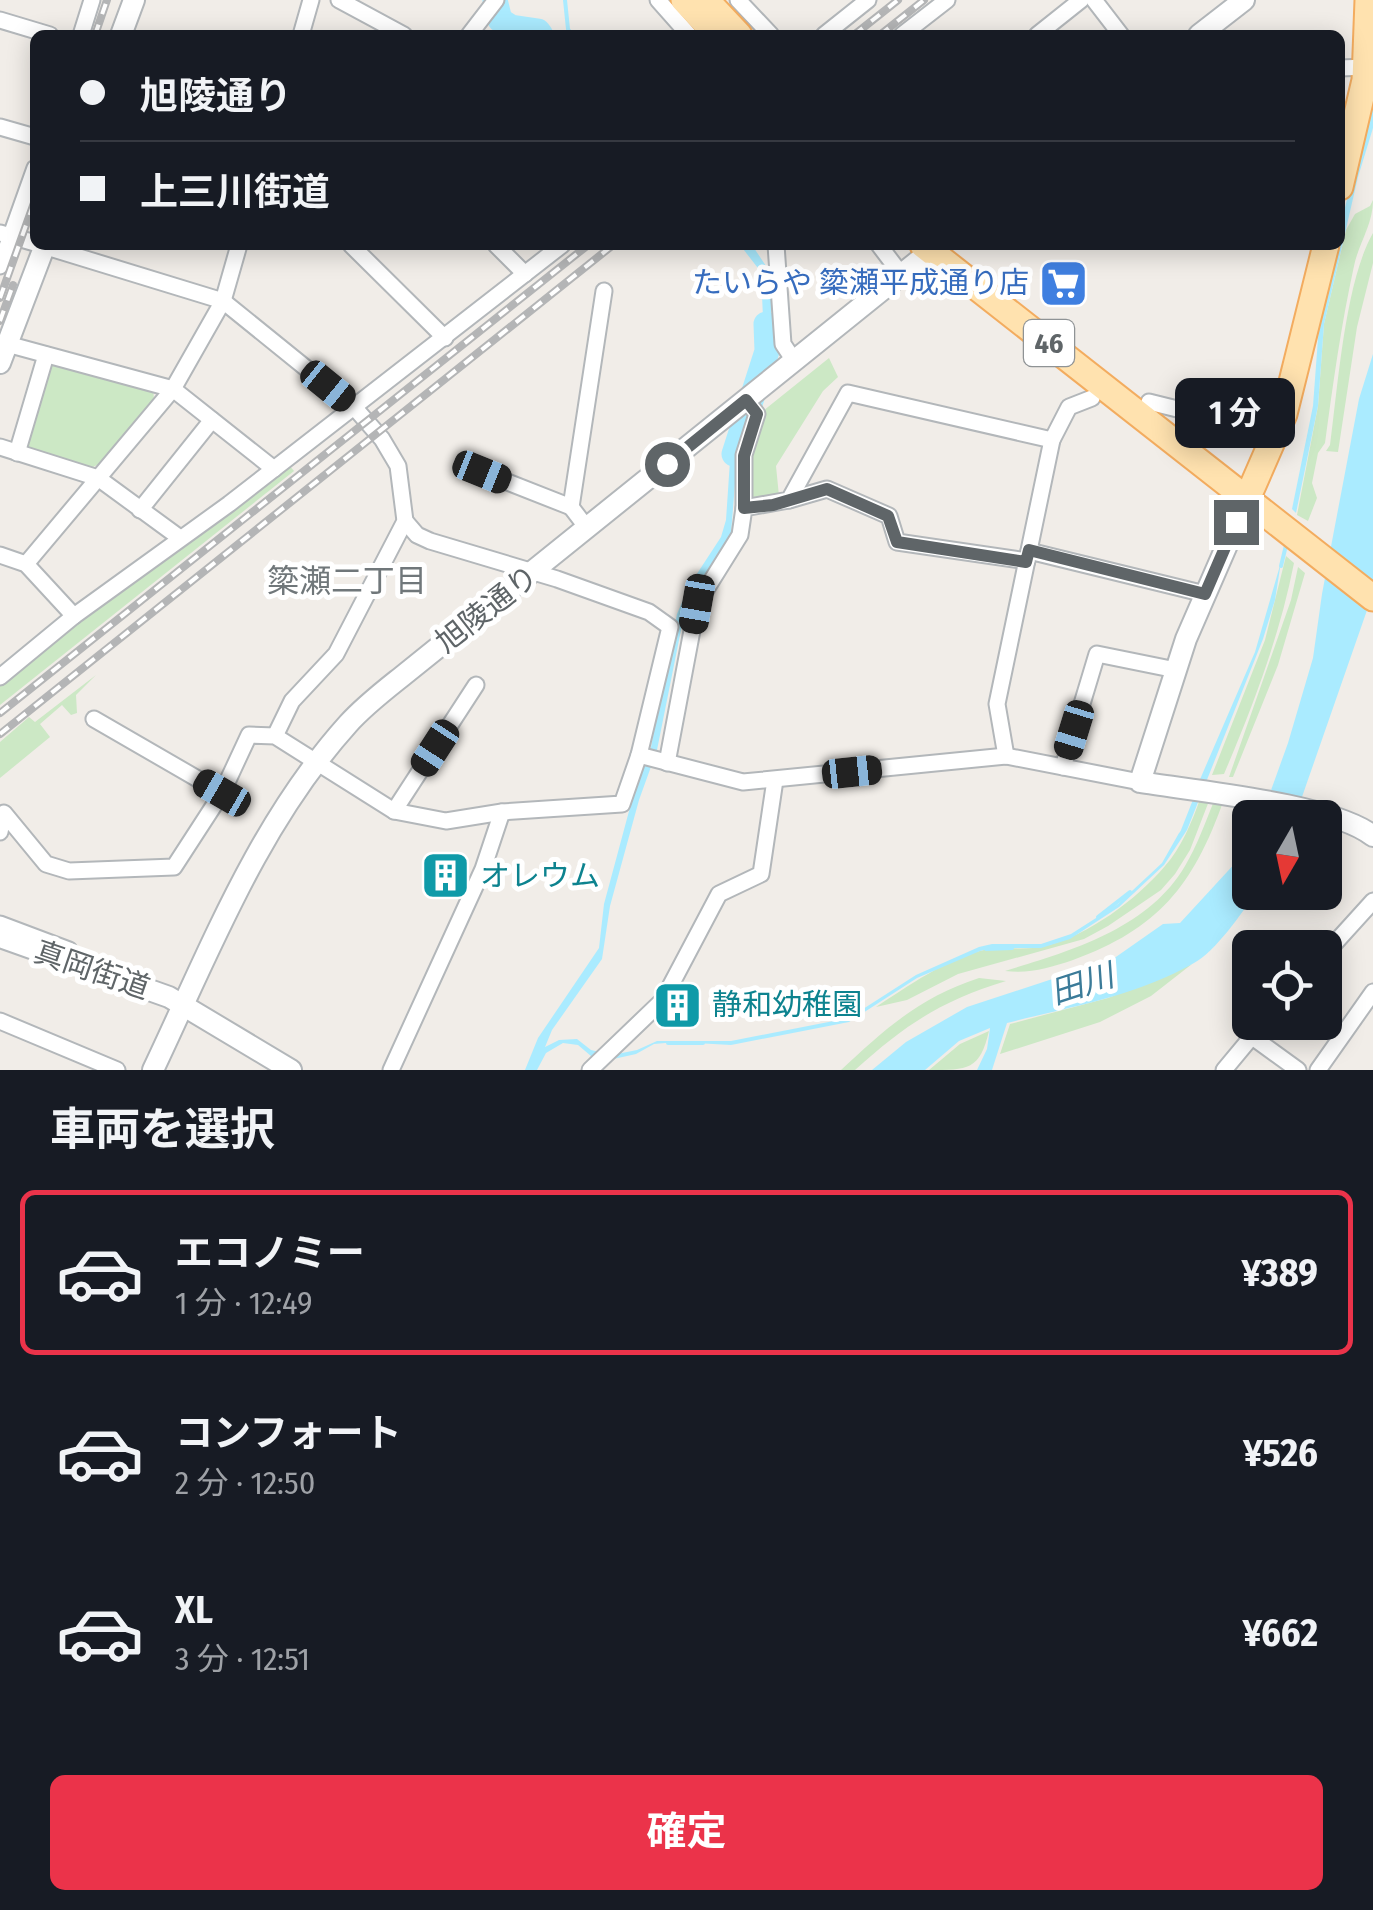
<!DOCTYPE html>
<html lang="ja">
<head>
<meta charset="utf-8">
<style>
	body { margin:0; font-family:"Fira Sans Condensed","Noto Sans JP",sans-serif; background:#20242c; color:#f1f3f6; height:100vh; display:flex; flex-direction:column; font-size:38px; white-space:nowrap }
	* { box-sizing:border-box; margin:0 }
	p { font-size:32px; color:#9ea1a6 }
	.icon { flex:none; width:55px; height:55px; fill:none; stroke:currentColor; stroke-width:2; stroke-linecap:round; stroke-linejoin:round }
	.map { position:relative; height:1070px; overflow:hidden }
	.drawer { display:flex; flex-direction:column; background:#171b24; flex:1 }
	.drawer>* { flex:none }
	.hud { position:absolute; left:30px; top:30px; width:1315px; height:220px; border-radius:15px; box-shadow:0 5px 25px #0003; display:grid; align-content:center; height:220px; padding:0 50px; background:#171b24 }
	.needle { width:65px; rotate:189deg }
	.buttons { position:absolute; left:1232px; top:800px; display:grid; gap:20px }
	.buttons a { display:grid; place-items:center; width:110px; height:110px; border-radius:15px; background:#171b24; box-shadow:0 5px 25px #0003; font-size:50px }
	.end { position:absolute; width:45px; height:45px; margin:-22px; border:12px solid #5f6568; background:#fff; box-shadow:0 0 0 5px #fff }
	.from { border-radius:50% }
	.bubble { position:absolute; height:70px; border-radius:15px; background:#171b24; box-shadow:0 5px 25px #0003; font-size:32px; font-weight:700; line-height:70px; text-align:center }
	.car { position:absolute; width:30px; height:60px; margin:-30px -15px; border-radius:12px; box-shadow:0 0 8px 2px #0007; background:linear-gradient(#222 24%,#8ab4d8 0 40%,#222 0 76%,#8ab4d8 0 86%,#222 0) }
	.hud b { display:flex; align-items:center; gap:35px; height:95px; font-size:38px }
	.hud b+b { border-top:2px solid #363941 }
	.hud i { width:25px; height:25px; background:#f1f3f6 }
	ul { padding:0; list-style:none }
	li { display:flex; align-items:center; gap:30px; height:165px; margin:0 20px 15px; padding:0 30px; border:5px solid transparent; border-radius:15px }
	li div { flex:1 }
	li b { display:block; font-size:38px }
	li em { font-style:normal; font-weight:700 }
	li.current { border-color:#eb334a }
	li>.icon { width:90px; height:90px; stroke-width:1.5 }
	h2 { padding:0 50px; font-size:45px; line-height:120px }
	.primary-button { display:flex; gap:20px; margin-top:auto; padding:20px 50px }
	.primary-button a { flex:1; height:115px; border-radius:15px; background:#eb334a; color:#fff; font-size:40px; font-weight:700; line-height:115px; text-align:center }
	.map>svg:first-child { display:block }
	.green { fill:#cce8c5 }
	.water { fill:#aaebff }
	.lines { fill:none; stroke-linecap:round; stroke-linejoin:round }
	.stream { stroke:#aaebff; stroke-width:4 }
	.river { stroke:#aaebff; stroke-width:25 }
	.minor-casing { stroke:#b3b7ba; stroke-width:19 }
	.tertiary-casing { stroke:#b3b7ba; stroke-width:24 }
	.primary-casing { stroke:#f3ac5f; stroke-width:29 }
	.minor { stroke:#fff; stroke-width:15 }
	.tertiary { stroke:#fff; stroke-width:20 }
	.primary { stroke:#ffe2af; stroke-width:25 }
	.rail-casing { stroke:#b4b5b6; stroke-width:8 }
	.rail { stroke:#fff; stroke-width:4; stroke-dasharray:11; stroke-linecap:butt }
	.route { stroke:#5f6568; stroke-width:12 }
	.labels { text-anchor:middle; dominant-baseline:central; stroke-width:10; stroke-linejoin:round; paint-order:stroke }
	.shield { fill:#fff; stroke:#8f9395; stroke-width:2.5 }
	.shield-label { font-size:28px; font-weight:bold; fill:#5f6568 }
	.shop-label { font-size:30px; fill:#366cbe; stroke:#fff; text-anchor:end }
	.street-label { font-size:30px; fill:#5f6568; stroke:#fff }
	.culture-label { font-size:30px; fill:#0d838f; stroke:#fff; text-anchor:start }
	.neighbourhood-label { font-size:32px; fill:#70777a; stroke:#fff }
	.water-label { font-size:32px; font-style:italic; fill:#3b7b99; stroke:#fff }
</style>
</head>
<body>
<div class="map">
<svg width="1373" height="1070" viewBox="0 0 1373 1070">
	<rect width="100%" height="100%" fill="#f1ede8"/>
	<!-- green -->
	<g class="green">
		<path d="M1373,200C1373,225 1359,242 1354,266C1341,325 1333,384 1325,443L1318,453L1312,483L1317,498L1308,521L1297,515L1318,406L1324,324L1346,230L1355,214L1370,206Z"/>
		<path d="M1373,233V263L1357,327L1338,452L1326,451L1330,445C1338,386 1345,282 1373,233Z"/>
		<path d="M829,358L838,377L823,391L776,466L779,496L748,498L749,456L763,411Z"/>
		<path d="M56,361L153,387L154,400L101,463L89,469L30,451L26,442L48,364Z"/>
		<path d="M289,465L294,471L0,705V683L136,576Z"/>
		<path d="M1286,556L1294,563C1280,635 1253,706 1224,774L1212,775L1265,640Z"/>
		<path d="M1298,567L1305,573L1278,665L1233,777H1229L1291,600Z"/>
		<path d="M96,675L76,695L77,713L71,715L62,705L40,724L50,737L0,778V742L29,717L35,722Z"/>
		<path d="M1200,799L1209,801L1190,850L1175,874L1161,890L1108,926L1084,939L958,974L907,1000L876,1007C905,988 951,956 984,950C1004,946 1026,951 1045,946C1089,935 1136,900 1165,866C1181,848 1192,822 1200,799Z"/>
		<path d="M1214,801L1223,802C1193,886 1158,929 1073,960C1049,968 1030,974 1005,971C1070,951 1148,929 1185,866C1197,846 1205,823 1214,801Z"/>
		<path d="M1192,964L1151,996L1100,1022L1000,1054L1010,1024L1108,998Z"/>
		<path d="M979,978L1006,981C941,1001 906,1024 855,1070H841C885,1029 920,997 979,978Z"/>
		<path d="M989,1031C980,1070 968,1070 929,1070L960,1044Z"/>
	</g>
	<!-- water -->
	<g class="water">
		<path d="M1373,93V128L1358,177L1324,324L1318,406L1296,513L1292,509L1313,406L1319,325L1336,245H1340V228Z"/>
		<path d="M740,245H752L772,275L770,353L755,365L764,341L761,272Z"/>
		<path d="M1373,354V593L1295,817L1261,818L1288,743L1313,658L1322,594L1359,399Z"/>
		<path d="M746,420L738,447L731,533L724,551L692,596L683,620L657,750L639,800L610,906L602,959L552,1030L545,1047L559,1040L577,1039L591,1050L612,1055L637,1050L657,1041H731L849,1018L916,975L979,947L992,944H1041L1071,934L1118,904L1162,863L1179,833L1186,826L1198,784L1255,652L1281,562L1275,600L1263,639L1187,830L1164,865L1119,907L1070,939L1041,948H992L980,951L917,978L849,1022L731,1045L677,1042L654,1044L636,1054L609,1060L591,1056L578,1045L563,1043L546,1053L537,1070H525L538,1038L599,948L604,904L632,800L651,747L677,614L689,586L721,537L726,520L731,446L735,430Z"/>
		<path d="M1250,847V892L1256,893C1241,914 1216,951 1194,963C1137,996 1069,1007 1007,1023L992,1070H977L987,1049L990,1028L959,1041L925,1070H872L906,1042L967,1007L1113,959L1163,924L1180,923Z"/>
	</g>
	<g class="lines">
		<!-- stream -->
		<g class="stream">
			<path d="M565,0L568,29L572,35"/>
			<path d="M1281,566L1287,541"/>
			<path d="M1182,833L1195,800"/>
			<path d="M1098,917L1130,892"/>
			<path d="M986,949L1012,948"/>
			<path d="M668,1043H703"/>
		</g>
		<!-- river -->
		<g class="river">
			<path d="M495,0L500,20L511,27L538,31L541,35"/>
			<path d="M734,454L767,351L766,324"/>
		</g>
		<defs>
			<g id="minor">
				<path d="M339,0L404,35"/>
				<path d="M658,0L689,35"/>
				<path d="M738,0L771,35"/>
				<path d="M1094,0L1121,35"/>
				<path d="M0,20L50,35"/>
				<path d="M81,35L92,0"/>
				<path d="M301,35L311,0"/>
				<path d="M469,35L496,0"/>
				<path d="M824,35L868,0"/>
				<path d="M902,35L947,0"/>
				<path d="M1037,35L1081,0"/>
				<path d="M1340,68L1367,67"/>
				<path d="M0,127L35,137"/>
				<path d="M0,233L35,243"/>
				<path d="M40,245L223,301L354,407L382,439L398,466L405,521L336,654L292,701L275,736"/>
				<path d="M351,245L445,338"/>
				<path d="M496,245L525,274"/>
				<path d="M776,245L783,344L795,362"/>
				<path d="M879,245L901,274"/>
				<path d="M0,266L35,168"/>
				<path d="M7,344L173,389L274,469"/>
				<path d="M1149,402L1278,434"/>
				<path d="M0,447L98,478L180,538"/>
				<path d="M17,453L46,355"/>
				<path d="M482,472L571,507"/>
				<path d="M789,500L827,489L889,516L897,542L1027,561"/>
				<path d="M744,508V455L757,414L746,400"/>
				<path d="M140,510L212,420"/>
				<path d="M405,521L417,535L430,541L557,579L649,612L670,627L639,755"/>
				<path d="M587,528L571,507L604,291"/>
				<path d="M1029,551L1205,594"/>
				<path d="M0,555L26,564L74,616"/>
				<path d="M26,564L173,389L223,301L239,245"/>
				<path d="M0,677L74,616L229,504L562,245"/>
				<path d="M94,719L222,793"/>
				<path d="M1006,756L997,704L1052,440L1069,407L1092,398"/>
				<path d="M667,763L697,604L740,535L744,508L789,500L848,393L1052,440"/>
				<path d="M1063,767L1097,654L1176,670"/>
				<path d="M394,811L476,685"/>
				<path d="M0,832L4,813L46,864L69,871L174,867L222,793L249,735L275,736L394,811L446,821L502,812L622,804L639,755L743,782L1006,756L1140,782"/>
				<path d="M0,924L69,950L73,962L65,965"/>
				<path d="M1325,954L1373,901"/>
				<path d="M0,1021L117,1070"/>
				<path d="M1251,1036L1298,1070"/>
				<path d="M391,1070L483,869L502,812"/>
				<path d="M590,1070L663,1000L719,894L761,874L775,780"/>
				<path d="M1224,1070L1264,1022"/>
				<path d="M1318,1070L1373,992"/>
			</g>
			<g id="tertiary">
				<path d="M121,35L134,0"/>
				<path d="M1199,35L1244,0"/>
				<path d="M0,363L45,245"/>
				<path d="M1247,499L1186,639L1140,782C1195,791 1333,804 1373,836"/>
				<path d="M0,937L169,997L291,1070"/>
				<path d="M153,1070C210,950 258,824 348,724C365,705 385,690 405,674L938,245"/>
			</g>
			<g id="primary">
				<path d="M684,0L713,31"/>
				<path d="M706,0L739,35"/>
				<path d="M1340,187L1365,80L1368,0"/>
				<path d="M923,245L1373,598"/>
				<path d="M1247,499L1284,414L1326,245"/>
			</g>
		</defs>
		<!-- minor casing -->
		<use href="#minor" class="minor-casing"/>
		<!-- tertiary casing -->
		<use href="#tertiary" class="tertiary-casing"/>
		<!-- primary casing -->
		<use href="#primary" class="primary-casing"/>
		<!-- minor -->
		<use href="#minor" class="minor"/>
		<!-- tertiary -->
		<use href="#tertiary" class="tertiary"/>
		<!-- primary -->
		<use href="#primary" class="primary"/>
		<defs>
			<g id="rail">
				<path d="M95,35L107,0"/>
				<path d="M854,35L898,0"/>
				<path d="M880,35L924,0"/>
				<path d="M0,298L35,200"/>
				<path d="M0,321L13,285"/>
				<path d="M0,713L588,245"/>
				<path d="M0,734L613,245"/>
			</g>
		</defs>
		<!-- rail casing -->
		<use href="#rail" class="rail-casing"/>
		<!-- rail -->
		<use href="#rail" class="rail"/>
	</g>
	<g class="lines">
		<!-- route -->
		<path class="route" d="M667,464L746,400L757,414L744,456V508L773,505L827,489L888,516L897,542L1026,562L1029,550L1205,594L1236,522"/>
	</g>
	<!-- icons -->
	<defs>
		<symbol id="supermarket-square" viewBox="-11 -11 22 22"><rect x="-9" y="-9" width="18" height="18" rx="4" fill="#3f7fe0" stroke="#fff"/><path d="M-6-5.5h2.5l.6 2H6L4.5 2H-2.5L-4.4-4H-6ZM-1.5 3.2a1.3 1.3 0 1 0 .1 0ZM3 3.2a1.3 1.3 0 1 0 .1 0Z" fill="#fff"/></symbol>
		<symbol id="building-square" viewBox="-11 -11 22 22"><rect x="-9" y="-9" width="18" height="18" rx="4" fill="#0f9aa8" stroke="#fff"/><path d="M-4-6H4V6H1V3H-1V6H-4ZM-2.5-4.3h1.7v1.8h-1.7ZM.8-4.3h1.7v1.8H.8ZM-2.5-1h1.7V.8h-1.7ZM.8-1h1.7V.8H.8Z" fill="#fff"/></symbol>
	</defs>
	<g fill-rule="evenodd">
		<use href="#supermarket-square" x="1036" y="256" width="55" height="55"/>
		<use href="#building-square" x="418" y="848" width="55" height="55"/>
		<use href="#building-square" x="650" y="978" width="55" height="55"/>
	</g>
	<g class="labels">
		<!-- shield labels -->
		<rect class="shield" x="1024" y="320" width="50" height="46" rx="8"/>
		<g class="shield-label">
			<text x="1049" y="343">46</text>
		</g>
		<!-- shop labels -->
		<g class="shop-label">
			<text x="1029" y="283">たいらや 簗瀬平成通り店</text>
		</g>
		<!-- street labels -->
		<g class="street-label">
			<text transform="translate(487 609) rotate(-38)">旭陵通り</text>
			<text transform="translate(92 970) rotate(19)">真岡街道</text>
		</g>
		<!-- culture labels -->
		<g class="culture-label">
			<text x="480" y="876">オレウム</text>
			<text x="712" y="1005">静和幼稚園</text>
		</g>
		<!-- neighbourhood labels -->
		<g class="neighbourhood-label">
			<text x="347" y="581">簗瀬二丁目</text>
		</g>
		<!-- water labels -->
		<g class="water-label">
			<text transform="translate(1082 984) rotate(-18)">田川</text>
		</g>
	</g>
</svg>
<div class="buttons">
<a><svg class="needle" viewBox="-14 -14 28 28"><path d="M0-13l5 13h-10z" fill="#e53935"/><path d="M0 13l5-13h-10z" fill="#9ea1a6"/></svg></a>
<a><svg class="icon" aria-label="locate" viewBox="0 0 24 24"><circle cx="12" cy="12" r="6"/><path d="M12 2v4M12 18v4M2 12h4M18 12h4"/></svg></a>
</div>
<i class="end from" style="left:667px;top:464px"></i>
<i class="end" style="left:1236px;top:522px"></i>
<div class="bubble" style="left:1175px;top:378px;width:120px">1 分</div>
<i class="car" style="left:328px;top:386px;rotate:129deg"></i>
<i class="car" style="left:482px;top:472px;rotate:112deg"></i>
<i class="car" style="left:697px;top:604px;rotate:190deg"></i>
<i class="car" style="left:1074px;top:730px;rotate:197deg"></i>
<i class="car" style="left:435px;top:748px;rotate:213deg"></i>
<i class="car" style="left:852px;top:772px;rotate:84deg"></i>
<i class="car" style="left:222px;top:793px;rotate:300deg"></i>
<div class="hud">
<b><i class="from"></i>旭陵通り</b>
<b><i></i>上三川街道</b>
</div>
</div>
<section class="drawer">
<h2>車両を選択</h2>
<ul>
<li class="current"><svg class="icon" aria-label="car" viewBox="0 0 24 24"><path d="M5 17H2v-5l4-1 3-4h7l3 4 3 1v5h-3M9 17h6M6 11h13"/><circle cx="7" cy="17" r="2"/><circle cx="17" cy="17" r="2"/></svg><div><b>エコノミー</b><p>1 分 · 12:49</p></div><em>¥389</em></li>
<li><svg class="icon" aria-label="car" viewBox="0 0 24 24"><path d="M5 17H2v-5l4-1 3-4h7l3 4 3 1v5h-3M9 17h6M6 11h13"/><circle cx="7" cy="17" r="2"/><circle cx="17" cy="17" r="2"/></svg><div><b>コンフォート</b><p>2 分 · 12:50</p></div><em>¥526</em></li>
<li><svg class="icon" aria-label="car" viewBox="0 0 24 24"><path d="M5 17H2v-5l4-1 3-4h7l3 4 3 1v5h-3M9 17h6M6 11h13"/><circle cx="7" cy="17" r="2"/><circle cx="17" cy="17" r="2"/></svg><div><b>XL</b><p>3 分 · 12:51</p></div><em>¥662</em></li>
</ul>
<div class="primary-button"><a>確定</a></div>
</section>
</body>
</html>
